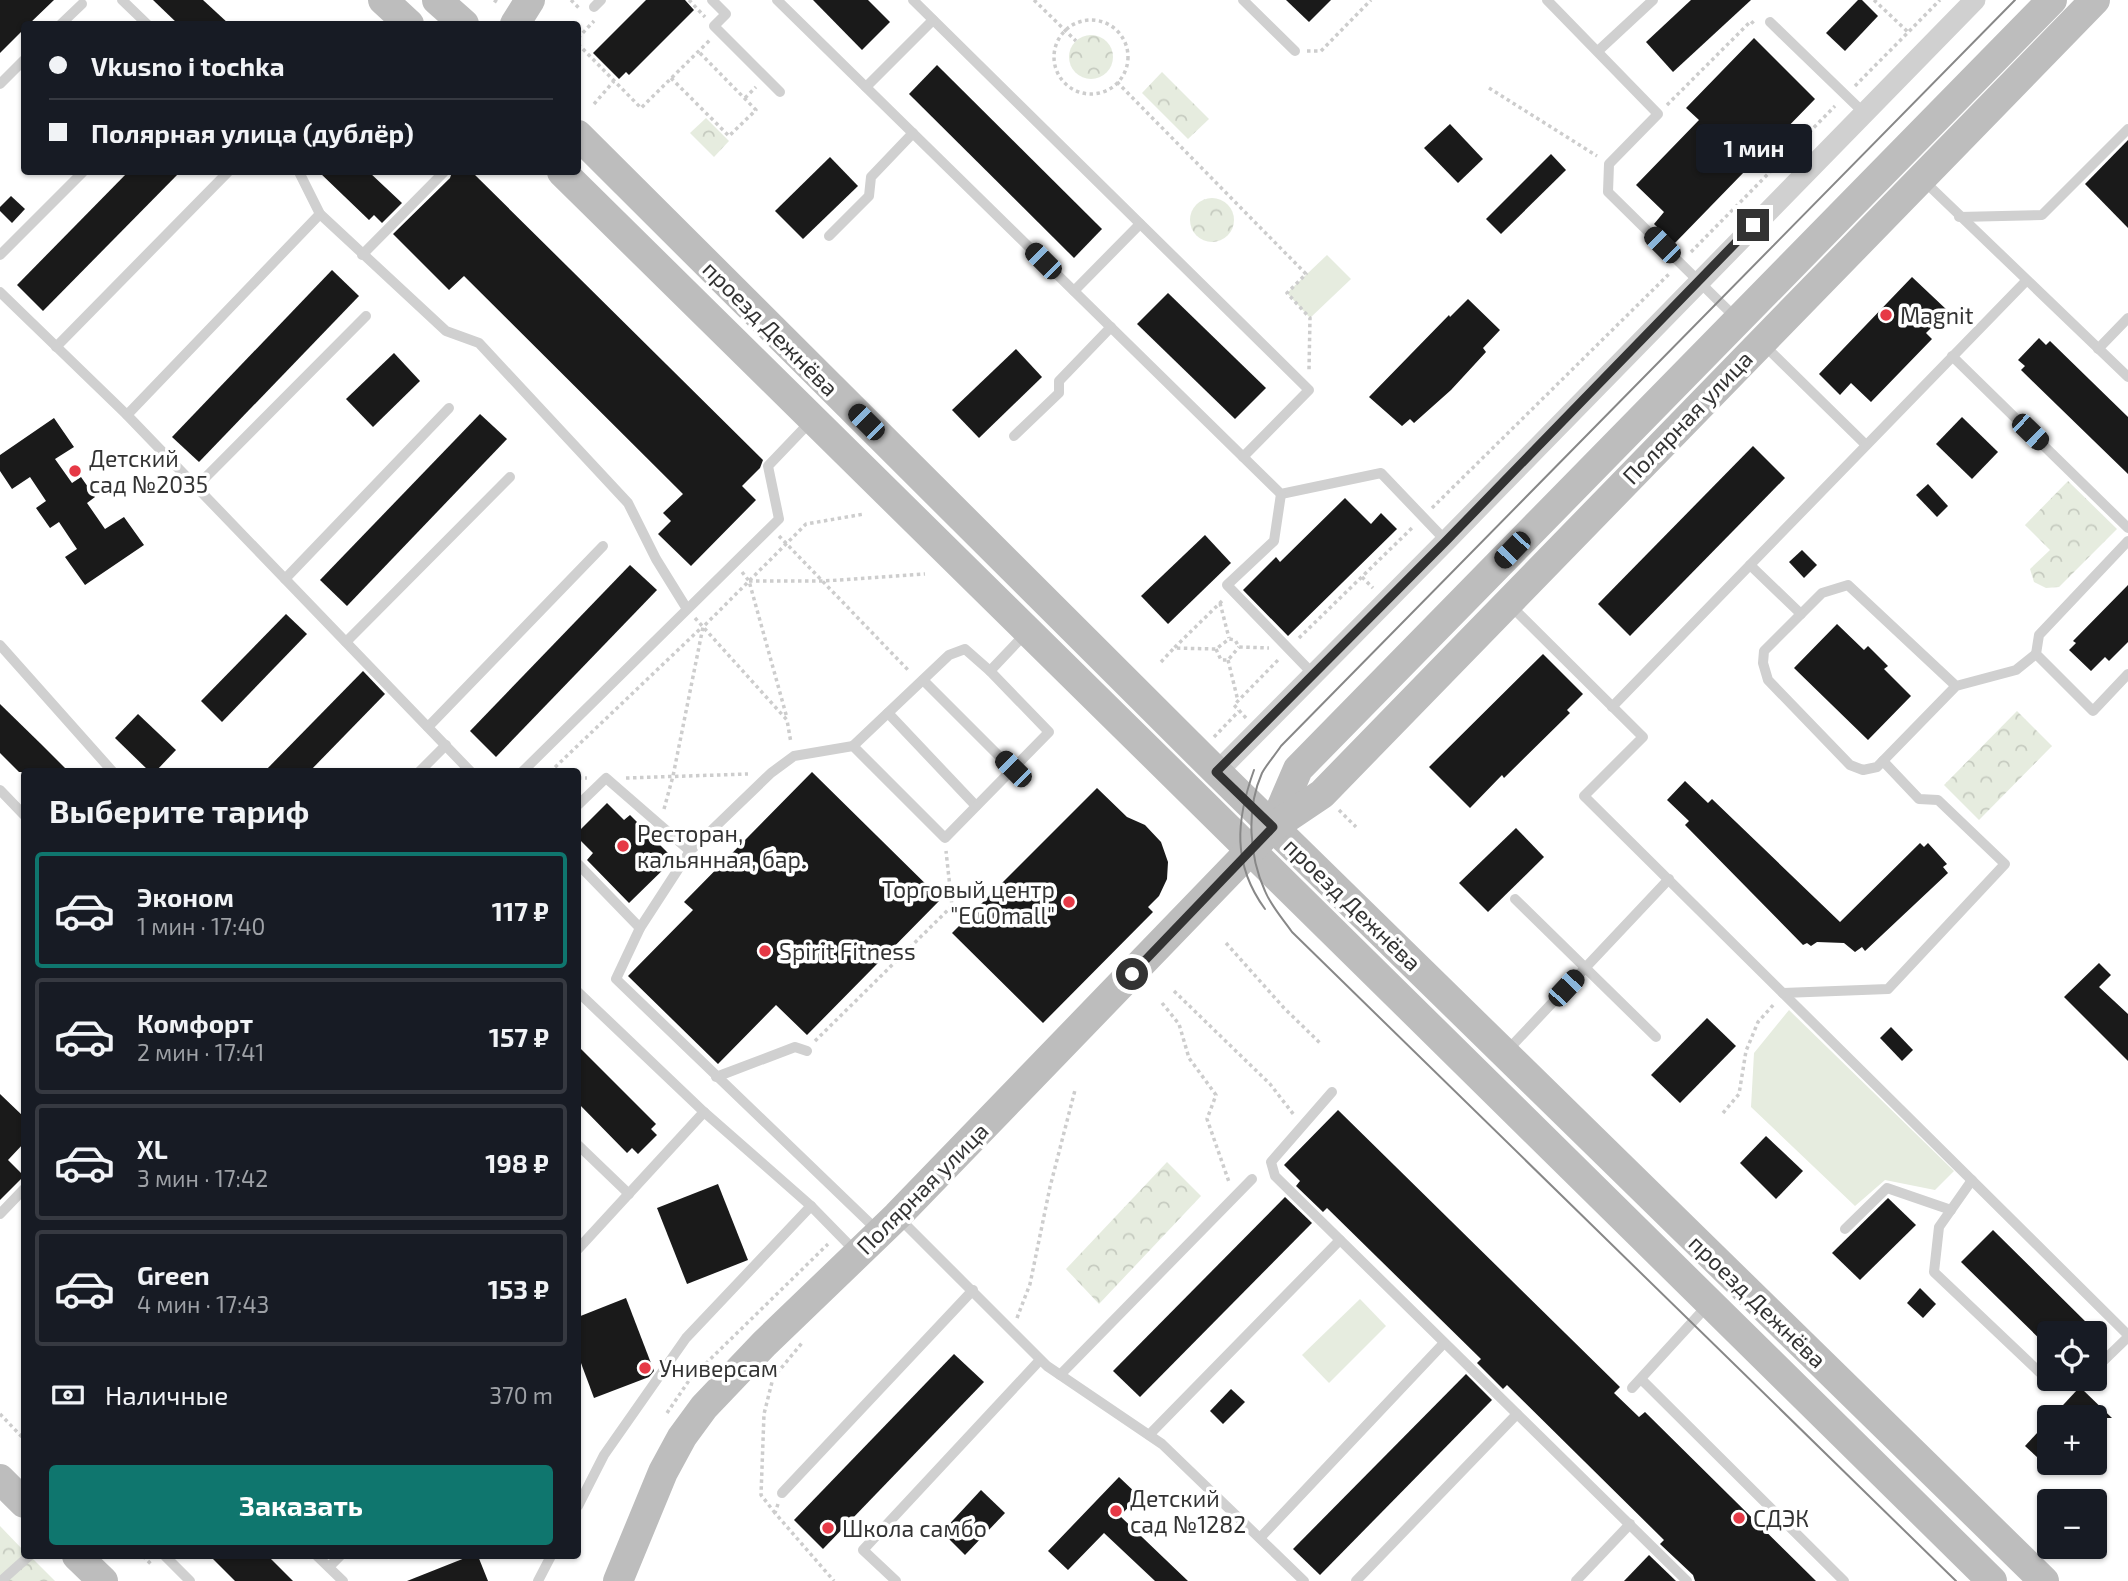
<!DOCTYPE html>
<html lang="ru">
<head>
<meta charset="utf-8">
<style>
	body { margin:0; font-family:"Exo 2",sans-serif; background:#242831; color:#f1f3f6; height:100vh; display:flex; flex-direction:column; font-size:26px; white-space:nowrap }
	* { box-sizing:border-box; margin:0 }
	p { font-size:23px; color:#9ea1a6 }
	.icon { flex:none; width:38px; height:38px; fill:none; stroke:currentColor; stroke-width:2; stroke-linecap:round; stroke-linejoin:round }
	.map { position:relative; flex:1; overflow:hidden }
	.details { position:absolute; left:21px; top:768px; width:560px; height:791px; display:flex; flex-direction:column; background:#171b24; border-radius:7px; box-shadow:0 2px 5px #0004 }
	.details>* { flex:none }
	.guide { position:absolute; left:21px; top:21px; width:560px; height:154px; border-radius:7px; box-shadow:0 2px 5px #0004; display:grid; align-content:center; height:154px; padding:0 28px; background:#171b24 }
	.buttons { position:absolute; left:2037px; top:1321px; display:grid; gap:14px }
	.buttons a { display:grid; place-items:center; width:70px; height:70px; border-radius:7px; background:#171b24; box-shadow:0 2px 5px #0004; font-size:35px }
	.end { position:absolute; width:32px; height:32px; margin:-16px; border:9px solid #333; background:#fff; box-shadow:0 0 0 4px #fff }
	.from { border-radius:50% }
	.bubble { position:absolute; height:49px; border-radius:7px; background:#171b24; box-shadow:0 2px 5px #0004; font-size:23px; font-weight:700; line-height:49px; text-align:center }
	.car { position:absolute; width:21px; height:42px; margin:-21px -10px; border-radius:9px; box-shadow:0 0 5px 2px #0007; background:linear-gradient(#222 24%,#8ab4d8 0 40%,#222 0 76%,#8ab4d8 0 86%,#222 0) }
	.guide b { display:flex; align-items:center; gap:24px; height:66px; font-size:26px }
	.guide b+b { border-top:2px solid #363941 }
	.guide i { width:18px; height:18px; background:#f1f3f6 }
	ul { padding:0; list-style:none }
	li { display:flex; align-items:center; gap:21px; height:116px; margin:0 14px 10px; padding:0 14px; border:4px solid #363941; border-radius:7px }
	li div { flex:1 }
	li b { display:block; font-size:26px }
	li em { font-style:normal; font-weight:700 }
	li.current { border-color:#0f766e }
	li>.icon { width:63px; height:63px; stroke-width:1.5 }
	h2 { padding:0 28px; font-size:32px; line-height:84px }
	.pay { display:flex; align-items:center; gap:18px; height:77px; padding:0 28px; font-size:26px }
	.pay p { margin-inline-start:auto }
	.action { display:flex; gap:14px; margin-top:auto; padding:14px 28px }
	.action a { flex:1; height:80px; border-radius:7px; background:#0f766e; color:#fff; font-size:28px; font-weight:700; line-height:80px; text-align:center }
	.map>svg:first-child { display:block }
	.grass { fill:#e6ecdf }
	.park { fill:url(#park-crowns) }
	.building { fill:#1a1a1a }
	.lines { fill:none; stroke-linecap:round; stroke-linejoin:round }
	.path { stroke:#cdcdcd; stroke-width:3.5; stroke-dasharray:3.5 3.5; stroke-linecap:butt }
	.lane { stroke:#d0d0d0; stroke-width:10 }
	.street { stroke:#d0d0d0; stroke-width:21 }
	.secondary { stroke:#bdbdbd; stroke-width:30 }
	.tram { stroke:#888; stroke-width:2 }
	.route { stroke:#333; stroke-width:9 }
	.poi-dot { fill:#e63946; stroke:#fff; stroke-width:2.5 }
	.labels { text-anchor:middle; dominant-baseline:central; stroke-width:7; stroke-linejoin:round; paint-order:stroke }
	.poi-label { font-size:23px; fill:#333; stroke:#fff; text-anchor:start }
	.street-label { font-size:23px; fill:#333; stroke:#fff }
</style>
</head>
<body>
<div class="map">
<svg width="2128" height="1581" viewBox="0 0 2128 1581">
	<defs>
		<pattern id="park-crowns" width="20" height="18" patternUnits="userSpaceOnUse" patternTransform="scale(1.75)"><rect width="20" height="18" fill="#e6ecdf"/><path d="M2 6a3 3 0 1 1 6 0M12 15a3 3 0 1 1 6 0" fill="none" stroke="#c6cbc0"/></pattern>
	</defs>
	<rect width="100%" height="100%" fill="#fff"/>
	<!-- grass -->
	<g class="grass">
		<path d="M1327,255L1351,279L1310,318L1287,293Z"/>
		<path d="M1789,1010L1954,1171L1935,1190L1885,1180L1855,1206L1751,1107L1754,1053Z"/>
		<path d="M1360,1299L1386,1326L1329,1383L1302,1355Z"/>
	</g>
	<!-- park -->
	<g class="park">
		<circle cx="1091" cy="57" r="22"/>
		<path d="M1162,72L1209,119L1188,139L1142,93Z"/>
		<path d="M706,118L729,141L714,157L690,133Z"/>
		<circle cx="1212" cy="220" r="22"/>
		<path d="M2068,481L2117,529L2059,587L2046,588L2034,582L2030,569L2050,550L2025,525Z"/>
		<path d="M2017,711L2052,746L1979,820L1944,785Z"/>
		<path d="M1167,1162L1201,1196L1099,1304L1066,1269Z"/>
		<path d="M0,1526L24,1551V1556H30L55,1581H0Z"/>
	</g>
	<!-- building -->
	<g class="building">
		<path d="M0,0H54L29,24H24V29L0,53Z"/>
		<path d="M153,0H203L229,24H178Z"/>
		<path d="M646,0H685L694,10L629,75L626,72L619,79L593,53Z"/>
		<path d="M813,0H868L890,22L862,50Z"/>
		<path d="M1286,0H1331L1309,22Z"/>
		<path d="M1691,0H1751L1673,72L1646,42Z"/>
		<path d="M1858,0H1862L1878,16L1845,51L1826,33Z"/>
		<path d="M1754,38L1815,99L1674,244L1654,224L1664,212L1636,185L1699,120L1686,108Z"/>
		<path d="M937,65L1102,229L1074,258L909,94Z"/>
		<path d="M1450,124L1483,159L1458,183L1424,148Z"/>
		<path d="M2128,140V228L2085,184Z"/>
		<path d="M1551,154L1566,170L1501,234L1486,219Z"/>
		<path d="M830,157L858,186L803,239L775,211Z"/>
		<path d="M128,172H180L43,311L17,285Z"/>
		<path d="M319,172H369L402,203L382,223L374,215L369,220Z"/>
		<path d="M452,172H472L763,460L760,468L742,486L756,500L691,566L658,534L671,521L663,513L683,494L464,276L449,290L393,234L450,178Z"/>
		<path d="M11,196L25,209L12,223L0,211V207Z"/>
		<path d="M332,270L359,296L199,462L172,437Z"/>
		<path d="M1912,277L1948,311L1926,333L1932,339L1871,402L1851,383L1840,395L1819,374Z"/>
		<path d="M1168,293L1266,388L1235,419L1137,324Z"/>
		<path d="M1468,299L1500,330L1483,348L1486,352L1451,390L1414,423L1410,419L1402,426L1369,397L1449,315L1450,317Z"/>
		<path d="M2039,338L2046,345L2050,341L2128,417V474L2021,370L2025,366L2018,360Z"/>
		<path d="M1016,349L1042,377L979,438L952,410Z"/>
		<path d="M394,353L420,381L373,427L346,399Z"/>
		<path d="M480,414L507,439L347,606L320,580Z"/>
		<path d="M1962,417L1998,452L1972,479L1936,444Z"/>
		<path d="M54,418L74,447L55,459L72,483L81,477L95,497L87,503L105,529L124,517L144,545L85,585L65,557L77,549L59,522L50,528L36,508L46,501L30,477L12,489L0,471V455Z"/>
		<path d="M1753,446L1785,478L1630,636L1598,604Z"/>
		<path d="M1928,484L1948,506L1937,517L1916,495Z"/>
		<path d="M1345,498L1371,524L1381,513L1397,529L1288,636L1243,590L1276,557L1280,562Z"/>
		<path d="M1205,535L1231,563L1168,624L1141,596Z"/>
		<path d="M1802,550L1817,565L1804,578L1789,562Z"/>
		<path d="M630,565L657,590L496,757L470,731Z"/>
		<path d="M2128,585V642L2109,661L2105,657L2091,671L2069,650L2076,643L2073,641Z"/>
		<path d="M286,614L307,634L222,722L201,701Z"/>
		<path d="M1837,624L1864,650L1868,646L1888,666L1884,669L1911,696L1868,740L1794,668Z"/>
		<path d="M1543,654L1583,694L1567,710L1570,713L1504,778L1502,775L1470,808L1429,767Z"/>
		<path d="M363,671L385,694L309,772H264Z"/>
		<path d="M0,704L42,745L69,772H19L0,753Z"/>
		<path d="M138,714L176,750L155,772H150L115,738Z"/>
		<path d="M812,772L941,899L807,1035L776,1005L718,1064L628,976L693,910L684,902Z"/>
		<path d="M1685,781L1708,803L1712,799L1840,922L1920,843L1924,847L1928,843L1947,864L1943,867L1948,873L1865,951L1862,947L1855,952L1844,943L1817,942L1811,946L1807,943L1803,945L1685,825L1689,821L1667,800Z"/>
		<path d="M1097,788L1127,817L1145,825L1161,842L1168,862L1167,879L1159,896L1148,907L1153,912L1043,1023L952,933Z"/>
		<path d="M607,803L624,820L630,815L674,859L629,903L587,860L593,853L578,838V832Z"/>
		<path d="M1516,828L1544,857L1488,912L1459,883Z"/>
		<path d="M2099,963L2111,975L2099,987L2128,1014V1061L2064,997Z"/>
		<path d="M1707,1018L1736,1046L1680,1103L1651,1075Z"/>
		<path d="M1891,1027L1913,1050L1902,1061L1880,1038Z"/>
		<path d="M578,1046L656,1124L651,1129L657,1135L638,1154L632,1148L627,1153L578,1103Z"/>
		<path d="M0,1094L24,1117V1143L8,1160L24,1176L0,1200Z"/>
		<path d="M1338,1110L1620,1387L1614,1393L1639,1417L1645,1412L1816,1581H1695L1693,1575L1660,1544L1664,1540L1507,1385L1503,1389L1477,1363L1481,1359L1327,1208L1323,1212L1296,1186L1300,1181L1284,1165Z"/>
		<path d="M1766,1136L1803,1171L1776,1199L1740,1163Z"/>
		<path d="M718,1184L748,1260L687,1284L657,1208Z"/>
		<path d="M1285,1197L1312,1223L1140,1397L1113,1371Z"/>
		<path d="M1888,1198L1916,1225L1860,1280L1832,1253Z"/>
		<path d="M1993,1230L2090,1326L2083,1334H2049V1348L1961,1262Z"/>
		<path d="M1920,1288L1936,1304L1923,1318L1907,1303Z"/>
		<path d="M626,1298L654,1371L649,1377L594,1398L578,1355V1317Z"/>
		<path d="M954,1354L984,1382L823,1549L794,1520Z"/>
		<path d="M1466,1374L1492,1400L1320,1575L1293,1549Z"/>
		<path d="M1231,1389L1245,1402L1223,1424L1210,1411Z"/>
		<path d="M2082,1389L2112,1418H2051L2077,1390Z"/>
		<path d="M2049,1420V1468L2025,1446Z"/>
		<path d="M1119,1477L1139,1496L1120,1516L1188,1581H1155L1104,1533L1068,1570L1048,1551Z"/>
		<path d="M981,1490L1005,1513L965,1555L942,1532Z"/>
		<path d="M1649,1555L1676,1581H1624Z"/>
		<path d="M210,1556H268L293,1581H235Z"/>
		<path d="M470,1556H478L488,1581H407Z"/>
	</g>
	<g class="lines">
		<!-- path -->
		<g class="path">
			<path d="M494,0L497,2"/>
			<path d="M571,0L579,8"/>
			<path d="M689,0L705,17"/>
			<path d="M1034,0L1076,41"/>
			<path d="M1874,0L1908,32"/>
			<circle cx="1091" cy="57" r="37"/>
			<path d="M578,38L594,21"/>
			<path d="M578,44L641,108L710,40"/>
			<path d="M1307,51H1321L1371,0"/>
			<path d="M671,78L729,136L756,110L698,51"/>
			<path d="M1117,82L1306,274L1287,293L1310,318L1309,370"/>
			<path d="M1855,86L1940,0"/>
			<path d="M1489,88L1597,156"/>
			<path d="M745,98L756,87"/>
			<path d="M594,104L614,81"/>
			<path d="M1667,105L1751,21L1756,26"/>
			<path d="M1691,252L1835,106"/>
			<path d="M1432,508L1670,273"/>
			<path d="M779,536L910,672"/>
			<path d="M742,572L749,581L787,718"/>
			<path d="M1362,577L1373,588"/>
			<path d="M749,581H824L925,574"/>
			<path d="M1222,601L1174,648L1216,649L1229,639L1235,640L1239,647L1269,648"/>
			<path d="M1220,603L1229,638"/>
			<path d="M695,618L787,720L791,743"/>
			<path d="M1299,638L1414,526"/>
			<path d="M1216,649L1221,660H1228L1239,647"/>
			<path d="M1228,660L1238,701"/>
			<path d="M1161,662L1174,648"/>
			<path d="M1246,718L1234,705L1279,659"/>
			<path d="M1214,737L1239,711"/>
			<path d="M550,772L701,628"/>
			<path d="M578,778H587"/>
			<path d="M626,778L748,774"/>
			<path d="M664,809L673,776L703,627L806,524L864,514"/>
			<path d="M1339,810L1356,827"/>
			<path d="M1226,943L1284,1008L1320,1043"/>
			<path d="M1174,991L1270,1084L1294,1115"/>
			<path d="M1162,1003L1179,1024L1189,1058L1216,1095L1207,1119L1229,1182"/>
			<path d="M815,1041L952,906L946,851"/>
			<path d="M1723,1113L1739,1094L1746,1051L1758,1022L1775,1003"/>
			<path d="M1017,1318L1030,1284L1050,1187L1075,1090"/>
			<path d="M667,1413L690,1379L828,1244"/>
			<path d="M0,1414L24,1439"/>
			<path d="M778,1504L775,1513L834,1581"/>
			<path d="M775,1513L761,1495L764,1414L773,1378L802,1343"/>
			<path d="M143,1556L151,1564"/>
		</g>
		<!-- lane -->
		<g class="lane">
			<path d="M122,0L147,24"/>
			<path d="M712,0L726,14L714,26L780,92"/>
			<path d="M777,0L1281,494L1381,473L1446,541"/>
			<path d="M913,0L1309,390L1243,457"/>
			<path d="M1243,0L1295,51"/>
			<path d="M1547,0L1658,114L1609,164L1608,192L1737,319"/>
			<path d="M594,7L601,0"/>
			<path d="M1770,22L1863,112"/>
			<path d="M61,24L82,4"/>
			<path d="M1598,51L1653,0"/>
			<path d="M0,84L24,60"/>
			<path d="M866,87L933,20"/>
			<path d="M299,172L320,214L446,331L479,343L628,503L656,559L687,609"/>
			<path d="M1923,180L2128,377"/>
			<path d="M1959,217L2042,215L2128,129"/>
			<path d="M829,236L869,196L871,177L913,133"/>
			<path d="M0,255L83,172"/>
			<path d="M362,255L444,172"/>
			<path d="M1074,291L1140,224"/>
			<path d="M0,292L127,415L471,772"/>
			<path d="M1763,344L1866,445"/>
			<path d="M56,347L228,172"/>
			<path d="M2098,349L2128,318"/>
			<path d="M1952,356L2128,528"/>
			<path d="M127,415L320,214"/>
			<path d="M1014,436L1059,393V381L1111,327"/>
			<path d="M196,487L366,316"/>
			<path d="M1281,494L1274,541L1227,585L1313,674"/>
			<path d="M2128,541L2039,635L2036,654L2093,711L2128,674"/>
			<path d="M1750,565L1801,614"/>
			<path d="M285,579L449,408"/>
			<path d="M1509,604L1643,737L1584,796L2128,1335"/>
			<path d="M346,642L510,477"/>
			<path d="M0,645L113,772"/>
			<path d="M923,680L1012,769"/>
			<path d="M1956,686L1848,585L1822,593L1764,651L1763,663L1768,680L1850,765L1863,770L1877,767L1956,686L2016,670L2036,654"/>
			<path d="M1612,707L2026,281"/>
			<path d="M888,713L976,806"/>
			<path d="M428,727L603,546"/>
			<path d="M853,746L949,655L965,649L990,671L1026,633"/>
			<path d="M419,772L446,745"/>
			<path d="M522,772L779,519L768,466L811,421"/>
			<path d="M0,790L24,815"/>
			<path d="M578,805L606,778L690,851"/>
			<path d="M578,864L640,928"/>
			<path d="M1515,899L1656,1037"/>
			<path d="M578,992L704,1112L811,1206L856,1252"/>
			<path d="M1783,993L1888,989L2005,864L1938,800L1919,799L1883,761"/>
			<path d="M1505,1053L1669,879"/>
			<path d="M716,1077L795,1047L807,1051"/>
			<path d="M1332,1092L1271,1162L1275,1176L1687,1581"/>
			<path d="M578,1145L629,1194"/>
			<path d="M1972,1180L1939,1227L1934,1272L2053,1385L2082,1381L2085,1379"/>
			<path d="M0,1214L24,1189"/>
			<path d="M899,1218L1047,1366L1162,1444L1304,1581"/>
			<path d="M1845,1229L1887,1188L1951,1210"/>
			<path d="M878,1231L616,979L640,928L690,851L771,773L794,756L853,746L945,838L1049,732L990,671"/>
			<path d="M578,1249L704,1112"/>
			<path d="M2095,1369L2128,1337"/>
			<path d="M1060,1375L1252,1179"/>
			<path d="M1641,1379L1844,1581"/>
			<path d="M1632,1388L1708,1305"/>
			<path d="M1149,1435L1340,1240"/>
			<path d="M782,1493L973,1290"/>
			<path d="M578,1506L604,1455L686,1338L811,1206"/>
			<path d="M1260,1538L1444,1343"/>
			<path d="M165,1556L190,1581"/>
			<path d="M317,1556L343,1581"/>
			<path d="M329,1567L340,1556"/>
			<path d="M1,1581L29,1556"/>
			<path d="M538,1581L551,1556"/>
			<path d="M896,1581L863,1550L1040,1360"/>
			<path d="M1356,1581L1517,1414"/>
			<path d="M1576,1581L1630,1524"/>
		</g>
		<!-- street -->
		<path class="street" d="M1217,772L1446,541L1975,0"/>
		<!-- secondary -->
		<g class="secondary">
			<path d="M383,0L409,24"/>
			<path d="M437,0L464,24"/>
			<path d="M515,24L530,0"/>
			<path d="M578,135L1217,772L2044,1581"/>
			<path d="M562,172L1992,1581"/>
			<path d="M1273,827L1298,769L2052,0"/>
			<path d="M0,1479L24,1503"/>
			<path d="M77,1556L103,1581"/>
			<path d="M618,1581L663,1472L682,1437L704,1407L764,1344L897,1216L1273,827L1322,794L2095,0"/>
		</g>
		<!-- tram -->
		<g class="tram">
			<path d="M1254,770C1236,820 1232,864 1265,909"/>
			<path d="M1956,1581L1292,932C1283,919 1271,906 1265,891C1249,856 1246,809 1262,773C1267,764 1275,755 1281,746L2015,0"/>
		</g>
	</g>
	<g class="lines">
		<!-- route -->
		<path class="route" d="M1132,974L1273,827L1216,772L1446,541L1753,225"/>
	</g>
	<!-- markers -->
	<g class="poi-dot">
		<circle cx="1886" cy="315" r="7"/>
		<circle cx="75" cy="471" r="7"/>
		<circle cx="623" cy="846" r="7"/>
		<circle cx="1069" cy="902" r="7"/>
		<circle cx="765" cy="951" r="7"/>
		<circle cx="645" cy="1368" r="7"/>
		<circle cx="1116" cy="1511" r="7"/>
		<circle cx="1739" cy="1518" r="7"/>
		<circle cx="828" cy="1528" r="7"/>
	</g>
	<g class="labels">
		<!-- poi labels -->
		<g class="poi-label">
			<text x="1900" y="315">Magnit</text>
			<text x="89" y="458">Детский<tspan x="89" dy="26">сад №2035</tspan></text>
			<text x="637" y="833">Ресторан,<tspan x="637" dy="26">кальянная, бар.</tspan></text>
			<text x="1055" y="889" text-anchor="end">Торговый центр<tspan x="1055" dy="26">"EGOmall"</tspan></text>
			<text x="779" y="951">Spirit Fitness</text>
			<text x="659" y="1368">Универсам</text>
			<text x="1130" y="1498">Детский<tspan x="1130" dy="26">сад №1282</tspan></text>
			<text x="1753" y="1518">СДЭК</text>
			<text x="842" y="1528">Школа самбо</text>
		</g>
		<!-- street labels -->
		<g class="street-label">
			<text transform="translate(771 328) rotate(45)">проезд Дежнёва</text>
			<text transform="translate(1687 417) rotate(-46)">Полярная улица</text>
			<text transform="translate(1353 904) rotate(44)">проезд Дежнёва</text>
			<text transform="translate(922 1188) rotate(-45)">Полярная улица</text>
			<text transform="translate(1758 1301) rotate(44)">проезд Дежнёва</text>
		</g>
	</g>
</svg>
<div class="buttons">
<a><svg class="icon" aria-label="locate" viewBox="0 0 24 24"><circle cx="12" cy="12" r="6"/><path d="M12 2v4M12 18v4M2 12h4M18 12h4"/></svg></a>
<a>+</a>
<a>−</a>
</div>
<i class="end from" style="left:1132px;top:974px"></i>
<i class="end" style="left:1753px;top:225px"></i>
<div class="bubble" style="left:1696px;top:124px;width:116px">1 мин</div>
<i class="car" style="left:1662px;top:245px;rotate:315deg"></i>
<i class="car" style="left:1043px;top:261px;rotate:315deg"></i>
<i class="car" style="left:866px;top:422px;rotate:315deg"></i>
<i class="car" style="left:2030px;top:432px;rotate:134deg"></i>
<i class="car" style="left:1512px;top:550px;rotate:224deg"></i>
<i class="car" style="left:1013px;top:769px;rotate:315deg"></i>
<i class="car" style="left:1566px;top:988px;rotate:43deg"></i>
<div class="guide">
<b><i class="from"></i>Vkusno i tochka</b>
<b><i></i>Полярная улица (дублёр)</b>
</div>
<section class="details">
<h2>Выберите тариф</h2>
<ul>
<li class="current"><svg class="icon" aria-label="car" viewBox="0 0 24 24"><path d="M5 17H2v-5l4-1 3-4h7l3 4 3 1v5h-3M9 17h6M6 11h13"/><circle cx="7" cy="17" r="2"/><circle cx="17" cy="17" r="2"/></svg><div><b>Эконом</b><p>1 мин · 17:40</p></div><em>117 ₽</em></li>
<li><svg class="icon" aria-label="car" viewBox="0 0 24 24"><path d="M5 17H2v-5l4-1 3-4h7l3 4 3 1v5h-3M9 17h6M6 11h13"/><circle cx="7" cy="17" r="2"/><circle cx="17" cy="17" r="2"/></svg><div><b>Комфорт</b><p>2 мин · 17:41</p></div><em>157 ₽</em></li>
<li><svg class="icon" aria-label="car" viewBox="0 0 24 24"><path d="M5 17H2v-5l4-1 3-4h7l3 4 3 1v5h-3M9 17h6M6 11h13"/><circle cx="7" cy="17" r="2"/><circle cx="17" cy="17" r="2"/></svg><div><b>XL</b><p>3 мин · 17:42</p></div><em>198 ₽</em></li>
<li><svg class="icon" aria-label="car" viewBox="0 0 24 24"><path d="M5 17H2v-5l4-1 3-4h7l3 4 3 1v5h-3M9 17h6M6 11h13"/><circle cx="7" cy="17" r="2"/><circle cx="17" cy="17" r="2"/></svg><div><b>Green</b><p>4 мин · 17:43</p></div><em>153 ₽</em></li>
</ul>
<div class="pay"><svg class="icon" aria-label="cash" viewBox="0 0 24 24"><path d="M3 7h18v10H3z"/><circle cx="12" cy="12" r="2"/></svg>Наличные<p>370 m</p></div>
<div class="action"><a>Заказать</a></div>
</section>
</div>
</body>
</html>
